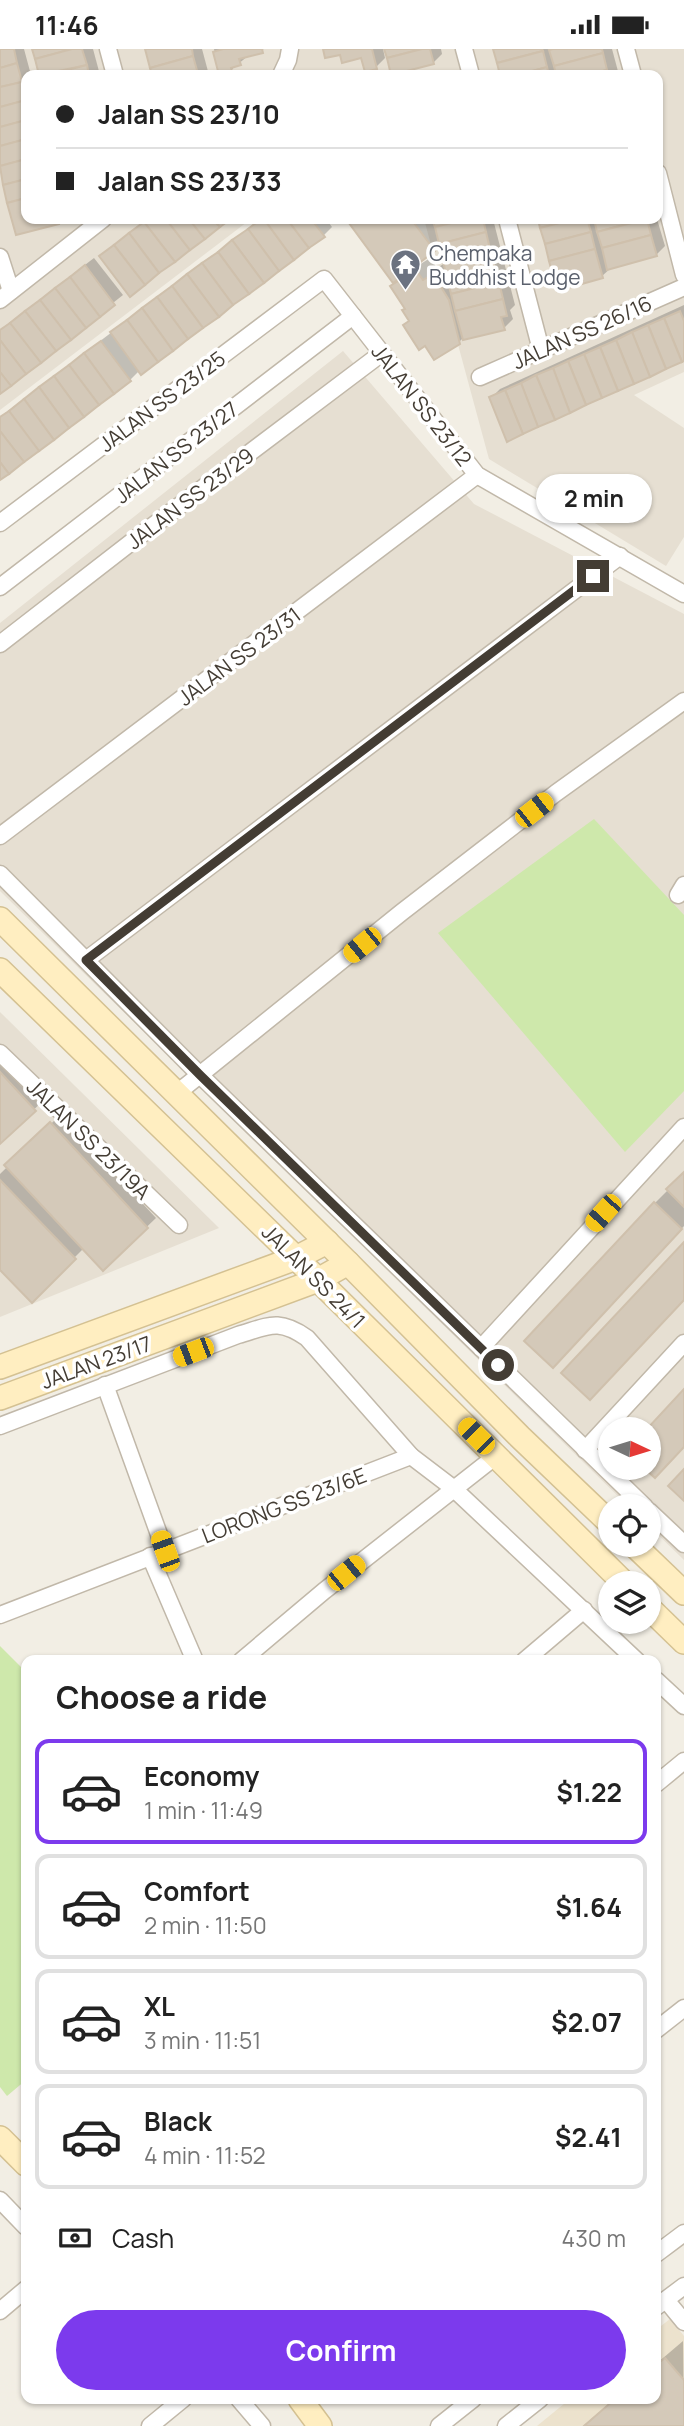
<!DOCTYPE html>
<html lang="en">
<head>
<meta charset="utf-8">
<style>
	body { margin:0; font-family:Manrope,sans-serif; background:#f6f6f6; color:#222; height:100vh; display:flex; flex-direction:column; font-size:26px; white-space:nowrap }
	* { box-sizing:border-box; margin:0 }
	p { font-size:23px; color:#767676 }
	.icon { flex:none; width:38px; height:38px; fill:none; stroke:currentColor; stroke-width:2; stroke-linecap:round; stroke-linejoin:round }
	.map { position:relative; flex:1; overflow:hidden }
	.panel { position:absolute; left:21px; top:1606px; width:640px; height:749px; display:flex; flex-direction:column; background:#fff; border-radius:14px; box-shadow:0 2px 5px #0004 }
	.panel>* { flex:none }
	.banner { position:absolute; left:21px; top:21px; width:642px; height:154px; border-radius:14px; box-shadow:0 2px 5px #0004; display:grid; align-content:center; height:154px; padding:0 35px; background:#fff }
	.needle { width:46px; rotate:94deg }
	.buttons { position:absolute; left:598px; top:1368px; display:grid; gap:14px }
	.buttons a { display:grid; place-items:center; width:63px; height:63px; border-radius:50%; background:#fff; box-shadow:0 2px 5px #0004; font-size:35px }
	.end { position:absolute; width:32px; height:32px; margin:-16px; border:9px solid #443d34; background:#fff; box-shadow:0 0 0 4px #fff }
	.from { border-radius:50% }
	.bubble { position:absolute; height:49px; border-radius:24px; background:#fff; box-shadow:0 2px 5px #0004; font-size:23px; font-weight:700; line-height:49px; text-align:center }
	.car { position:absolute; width:21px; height:42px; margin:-21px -10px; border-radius:9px; box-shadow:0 0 5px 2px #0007; background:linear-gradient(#f5c518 24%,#345 0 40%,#f5c518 0 76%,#345 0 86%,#f5c518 0) }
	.banner b { display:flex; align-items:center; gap:24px; height:66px; font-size:26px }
	.banner b+b { border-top:2px solid #e0e0e0 }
	.banner i { width:18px; height:18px; background:#222 }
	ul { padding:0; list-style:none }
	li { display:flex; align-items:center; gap:21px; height:105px; margin:0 14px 10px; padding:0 21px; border:4px solid #e0e0e0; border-radius:14px }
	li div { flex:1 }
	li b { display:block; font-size:26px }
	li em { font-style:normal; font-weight:700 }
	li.current { border-color:#7c3aed }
	li>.icon { width:63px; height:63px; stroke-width:1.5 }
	h2 { padding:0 35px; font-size:32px; line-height:84px }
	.pay { display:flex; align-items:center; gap:18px; height:77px; padding:0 35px; font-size:26px }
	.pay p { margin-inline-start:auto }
	.cta { display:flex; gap:14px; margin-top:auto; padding:14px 35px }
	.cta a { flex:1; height:80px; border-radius:42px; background:#7c3aed; color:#fff; font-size:28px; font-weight:700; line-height:80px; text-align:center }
	.status { display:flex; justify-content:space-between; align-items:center; height:49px; padding:0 35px; background:#fff; direction:ltr }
	.status svg { height:19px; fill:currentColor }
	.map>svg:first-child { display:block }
	.residential { fill:#e6dfd2; fill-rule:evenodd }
	.education { fill:#ece2cd }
	.green { fill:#cee8ab }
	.shadow { fill:#0003; fill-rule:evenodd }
	.building { fill:#d4c9b9; stroke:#cfc0ac; stroke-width:2 }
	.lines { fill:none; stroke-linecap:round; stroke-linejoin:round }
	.street-casing { stroke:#c1b8a9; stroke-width:19 }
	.secondary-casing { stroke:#d4c192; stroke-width:26 }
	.street { stroke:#fff; stroke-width:16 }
	.secondary { stroke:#ffeec1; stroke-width:23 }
	.route { stroke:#443d34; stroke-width:9 }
	.labels { text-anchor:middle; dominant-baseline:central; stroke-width:7; stroke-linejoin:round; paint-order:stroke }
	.worship-label { font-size:21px; fill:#5b616d; stroke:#fff; text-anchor:start }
	.street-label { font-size:21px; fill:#443d34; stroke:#fff }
</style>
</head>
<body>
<div class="status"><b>11:46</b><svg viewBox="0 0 49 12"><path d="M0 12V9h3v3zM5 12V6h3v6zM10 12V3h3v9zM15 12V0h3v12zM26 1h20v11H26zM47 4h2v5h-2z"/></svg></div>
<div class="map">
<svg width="684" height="2377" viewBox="0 0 684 2377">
	<rect width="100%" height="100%" fill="#f2eee4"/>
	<!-- residential -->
	<g class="residential">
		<path d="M0,0H684V323L634,346L684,379V488L666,517L489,410L424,170H658V26H26V170H251L0,361Z"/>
		<path d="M343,302L474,455L684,565V1511L649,1477V1458H629L0,842V574ZM611,1381H649V1419H611Z"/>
		<path d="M0,963L219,1179L0,1268Z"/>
	</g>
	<!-- education -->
	<path class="education" d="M670,2270L684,2287V2377H537L570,2350H656V2281Z"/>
	<!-- green -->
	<g class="green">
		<path d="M594,770L684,866V1042L625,1103L438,884Z"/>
		<path d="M0,1597L26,1623V2031L7,2047L0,2038Z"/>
	</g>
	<!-- shadow -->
	<g class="shadow">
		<path d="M0,0H24L31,26H26V170H62L58,173L17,184L0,118Z"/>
		<path d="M34,0H93L100,26H41Z"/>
		<path d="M147,0H202L209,26H154Z"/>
		<path d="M214,0H264L249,6L231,21L220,24Z"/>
		<path d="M325,0H383L385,9L376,18L362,7Z"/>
		<path d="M386,0H441L442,5L433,14Z"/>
		<path d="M495,0H612L619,26H502Z"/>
		<path d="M147,170H228L130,245L101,207Z"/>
		<path d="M261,170H326L332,178L323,187L140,321L130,331L0,429V368Z"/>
		<path d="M348,170H493L515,256L510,261L513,270L504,279L462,290L459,293L411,271L406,259L392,237L403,227L401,225L394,231ZM440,194L445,214L437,219L430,209L416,218L414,215Z"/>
		<path d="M540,170H657L665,197L656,206L611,219L602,227L558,239Z"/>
		<path d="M94,209L123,246L0,343V281Z"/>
		<path d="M684,256V310L491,349L500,340Z"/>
		<path d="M0,1005L43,1052L0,1092Z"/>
		<path d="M60,1066L156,1169L103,1220L84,1199L32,1251L0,1218V1125Z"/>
		<path d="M684,1125V1177L570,1299L655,1154Z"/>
		<path d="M683,2292L684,2377H583L615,2350H656V2315Z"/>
	</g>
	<!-- building -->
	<g class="building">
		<path d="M0,0H14L17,14L0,19Z"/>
		<path d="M32,0H72L35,10Z"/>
		<path d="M72,0H82L87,16L39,26L35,10Z"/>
		<path d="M145,0H192L193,7L150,19Z"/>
		<path d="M223,0H262L263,4L239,10L241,16L231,19L232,22L219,26L213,3Z"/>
		<path d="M323,0H372L377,20L365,23L361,9L342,14L340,6L325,9Z"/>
		<path d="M384,0H422L387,9Z"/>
		<path d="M422,0H430L434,15L391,26L387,9Z"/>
		<path d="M493,0H542L543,2L497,14Z"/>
		<path d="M553,0H602L603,4L554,17L549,1Z"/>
		<path d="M543,2L547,18L518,26H500L497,14Z"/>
		<path d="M603,4L607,21L587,26H556L554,17Z"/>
		<path d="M193,7L198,25L152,26L150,19Z"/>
		<path d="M17,14L22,33L0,38V19Z"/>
		<path d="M87,16L89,26H47Z"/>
		<path d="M547,18L549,26H518Z"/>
		<path d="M607,21L609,26H587Z"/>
		<path d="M22,33L26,51L0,58V38Z"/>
		<path d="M26,51V71L0,78V58Z"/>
		<path d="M26,71V90L0,97V78Z"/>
		<path d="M26,90V110L0,117V97Z"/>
		<path d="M26,110V130L3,136L0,117Z"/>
		<path d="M26,130V149L7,154L3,136Z"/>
		<path d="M26,149V170H58L59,175L16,186L7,154Z"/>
		<path d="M148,170H166L190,201L175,213L144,173Z"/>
		<path d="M166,170H189L205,190L190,201Z"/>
		<path d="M189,170H213L220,178L205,190Z"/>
		<path d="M213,170H231L220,178Z"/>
		<path d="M261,170H264L294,211L279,222L248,180Z"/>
		<path d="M264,170H287L309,199L294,211Z"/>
		<path d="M287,170H311L325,188L309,199Z"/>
		<path d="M346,170H411L435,202L393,234Z"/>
		<path d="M432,170H468L435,178Z"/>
		<path d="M468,170H483L486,183L439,195L435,178Z"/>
		<path d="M538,170H575L540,179Z"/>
		<path d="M575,170H587L591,183L545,195L540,179Z"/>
		<path d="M594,170H645L597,183Z"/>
		<path d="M647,170L651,186L602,199L597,183Z"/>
		<path d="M144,173L175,213L159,224L129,184Z"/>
		<path d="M248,180L279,222L264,234L232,191Z"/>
		<path d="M486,183L490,200L443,212L439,195Z"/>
		<path d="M591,183L595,200L549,212L545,195Z"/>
		<path d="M129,184L159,224L145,236L114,196Z"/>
		<path d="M651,186L657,207L607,221L602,199Z"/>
		<path d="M232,191L264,234L249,245L218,203Z"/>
		<path d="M114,196L145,236L130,248L99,207Z"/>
		<path d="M490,200L494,216L447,229L443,212Z"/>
		<path d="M595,200L603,229L557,242L549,212Z"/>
		<path d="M218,203L249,245L233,256L202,214Z"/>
		<path d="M202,214L233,256L219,268L187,225Z"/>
		<path d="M85,216L115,256L100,268L70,228Z"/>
		<path d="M494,216L499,233L451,245L447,229Z"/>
		<path d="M416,221L423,231L433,225L449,251L460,295L434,311L425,297L419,301L403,276L409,272L402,261L405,260L390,237Z"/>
		<path d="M187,225L219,268L203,279L172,237Z"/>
		<path d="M70,228L100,268L86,279L55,239Z"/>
		<path d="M499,233L503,250L455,262L451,245Z"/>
		<path d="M172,237L203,279L188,290L157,248Z"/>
		<path d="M55,239L86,279L71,291L40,251Z"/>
		<path d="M157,248L188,290L173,302L142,259Z"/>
		<path d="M503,250L507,267L501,268L505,281L463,291L455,262Z"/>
		<path d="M40,251L71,291L56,302L25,262Z"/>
		<path d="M142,259L173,302L158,313L127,271Z"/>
		<path d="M25,262L56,302L41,314L10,274Z"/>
		<path d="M680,262L684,272V312L682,313L664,269Z"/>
		<path d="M664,269L682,313L666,320L648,276Z"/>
		<path d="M127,271L158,313L141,326L110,283Z"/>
		<path d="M10,274L41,314L26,325L0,291V281Z"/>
		<path d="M648,276L666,320L650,328L632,283Z"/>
		<path d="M632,283L650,328L634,335L616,291Z"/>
		<path d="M0,291L26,325L11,337L0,323Z"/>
		<path d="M616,291L634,335L618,342L600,298Z"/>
		<path d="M101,292L131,332L114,345L84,304Z"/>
		<path d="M600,298L618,342L602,349L584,305Z"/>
		<path d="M84,304L114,345L99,356L69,316Z"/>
		<path d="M584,305L602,349L586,356L568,312Z"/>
		<path d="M568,312L586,356L570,364L553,319Z"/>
		<path d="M69,316L99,356L84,368L54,327Z"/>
		<path d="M553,319L570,364L555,371L536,326Z"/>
		<path d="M0,323L11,337L0,345Z"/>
		<path d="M536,326L555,371L538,378L521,334Z"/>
		<path d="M54,327L84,368L69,379L39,338Z"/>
		<path d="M521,334L538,378L523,385L505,341Z"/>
		<path d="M39,338L69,379L54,391L24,350Z"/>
		<path d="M505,341L523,385L507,393L489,348Z"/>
		<path d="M24,350L54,391L39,402L9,362Z"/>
		<path d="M9,362L39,402L24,413L0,382V368Z"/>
		<path d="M0,382L24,413L9,425L0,413Z"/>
		<path d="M0,413L9,425L0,431Z"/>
		<path d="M0,1023L36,1062L0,1095Z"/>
		<path d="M50,1073L148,1179L103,1222L4,1116Z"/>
		<path d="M684,1123V1158L666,1140Z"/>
		<path d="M0,1131L76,1210L32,1254L0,1221Z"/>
		<path d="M654,1153L682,1180L553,1319L524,1292Z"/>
		<path d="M684,1193V1251L590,1351L561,1324Z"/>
		<path d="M684,1340V1398L655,1429L644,1419H649V1381H646Z"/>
		<path d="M684,1420V1452L668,1437Z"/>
		<path d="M665,2309L684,2331V2377H584L615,2350H656V2316Z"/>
	</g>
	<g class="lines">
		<defs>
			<g id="street">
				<path d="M108,0L115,26"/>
				<path d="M464,0L471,26"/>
				<path d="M626,0L633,26"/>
				<path d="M281,26L288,11L290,0"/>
				<path d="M658,124L684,226"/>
				<path d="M507,170L541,301"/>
				<path d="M0,208L11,242"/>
				<path d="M0,251L103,170"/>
				<path d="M480,328L684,238"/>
				<path d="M0,474L324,230L477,426L684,545"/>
				<path d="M0,538L353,267"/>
				<path d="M0,595L134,491L382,304"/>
				<path d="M0,787L477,426"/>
				<path d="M0,825L201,1027L645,1458"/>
				<path d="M678,846L684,836"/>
				<path d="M86,911L620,507"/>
				<path d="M0,1004L179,1176"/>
				<path d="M176,1045L402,863L556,744L684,652"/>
				<path d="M481,1299L684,1078"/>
				<path d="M105,1336L165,1502"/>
				<path d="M0,1377L238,1286C269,1277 278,1269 307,1289L411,1407L453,1439L637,1612"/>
				<path d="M585,1401L684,1294"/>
				<path d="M649,1462L684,1495"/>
				<path d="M150,1507L195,1612"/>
				<path d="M0,1566L411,1407"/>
				<path d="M241,1612L324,1542L496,1407"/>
				<path d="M524,1612L584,1561"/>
				<path d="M656,1631L684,1657"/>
				<path d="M656,1735L684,1712"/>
				<path d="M656,1981L684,1959"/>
				<path d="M0,2151L26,2178"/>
				<path d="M656,2205L684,2184"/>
				<path d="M666,2251L684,2273"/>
				<path d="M656,2258L684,2237"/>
				<path d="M0,2262L26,2240"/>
				<path d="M239,2350L262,2377"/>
				<path d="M150,2377L183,2350"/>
				<path d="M439,2377L473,2350"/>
				<path d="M506,2377L540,2350"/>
			</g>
			<g id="secondary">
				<path d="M0,870L348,1214L520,1388L611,1475"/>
				<path d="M0,921L296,1209L625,1535"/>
				<path d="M0,1318L296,1209L327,1193"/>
				<path d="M0,1349L318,1231L348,1214"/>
				<path d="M634,1496L684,1544"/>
				<path d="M649,1559L684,1593"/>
				<path d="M0,2089L26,2115"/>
				<path d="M300,2350L320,2377"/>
			</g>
		</defs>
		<!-- street casing -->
		<use href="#street" class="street-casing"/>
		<!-- secondary casing -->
		<use href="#secondary" class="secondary-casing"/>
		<!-- street -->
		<use href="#street" class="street"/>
		<!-- secondary -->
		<use href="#secondary" class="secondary"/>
	</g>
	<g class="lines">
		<!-- route -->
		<path class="route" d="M498,1316L201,1027L86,911L593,527"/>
	</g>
	<!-- icons -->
	<defs>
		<symbol id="temple-pin" viewBox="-11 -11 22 30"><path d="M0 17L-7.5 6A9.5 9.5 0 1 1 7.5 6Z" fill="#6b7280" stroke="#fff"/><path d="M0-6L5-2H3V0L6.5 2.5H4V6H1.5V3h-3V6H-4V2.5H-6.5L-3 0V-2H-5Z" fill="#fff"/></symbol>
	</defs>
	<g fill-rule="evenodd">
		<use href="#temple-pin" x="388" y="198" width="35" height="47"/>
	</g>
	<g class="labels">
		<!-- worship labels -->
		<g class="worship-label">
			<text x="429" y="204">Chempaka<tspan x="429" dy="24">Buddhist Lodge</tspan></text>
		</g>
		<!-- street labels -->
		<g class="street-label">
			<text transform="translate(582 283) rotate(-24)">JALAN SS 26/16</text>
			<text transform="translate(162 352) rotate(-37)">JALAN SS 23/25</text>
			<text transform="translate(422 356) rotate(52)">JALAN SS 23/12</text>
			<text transform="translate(176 403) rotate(-38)">JALAN SS 23/27</text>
			<text transform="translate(190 449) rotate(-37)">JALAN SS 23/29</text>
			<text transform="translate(239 607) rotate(-37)">JALAN SS 23/31</text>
			<text transform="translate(89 1090) rotate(44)">JALAN SS 23/19A</text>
			<text transform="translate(314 1227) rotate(45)">JALAN SS 24/1</text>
			<text transform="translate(96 1313) rotate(-20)">JALAN 23/17</text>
			<text transform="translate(284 1456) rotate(-21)">LORONG SS 23/6E</text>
		</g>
	</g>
</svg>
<div class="buttons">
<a><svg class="needle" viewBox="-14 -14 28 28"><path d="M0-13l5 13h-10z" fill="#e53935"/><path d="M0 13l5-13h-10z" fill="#767676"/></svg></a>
<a><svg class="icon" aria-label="locate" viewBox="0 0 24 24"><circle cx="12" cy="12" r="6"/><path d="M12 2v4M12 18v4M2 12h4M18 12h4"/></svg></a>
<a><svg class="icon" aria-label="layers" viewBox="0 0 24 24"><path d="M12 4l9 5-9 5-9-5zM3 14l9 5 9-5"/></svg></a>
</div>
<i class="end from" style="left:498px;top:1316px"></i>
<i class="end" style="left:593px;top:527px"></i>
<div class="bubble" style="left:536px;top:425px;width:116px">2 min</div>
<i class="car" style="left:534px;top:761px;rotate:52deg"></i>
<i class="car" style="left:362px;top:896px;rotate:231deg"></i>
<i class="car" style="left:603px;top:1164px;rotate:222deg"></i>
<i class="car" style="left:193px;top:1303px;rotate:249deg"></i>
<i class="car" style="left:476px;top:1387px;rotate:315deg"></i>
<i class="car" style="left:165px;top:1502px;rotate:340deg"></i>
<i class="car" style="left:346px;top:1524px;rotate:51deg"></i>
<div class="banner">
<b><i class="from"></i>Jalan SS 23/10</b>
<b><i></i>Jalan SS 23/33</b>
</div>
<section class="panel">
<h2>Choose a ride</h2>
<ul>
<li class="current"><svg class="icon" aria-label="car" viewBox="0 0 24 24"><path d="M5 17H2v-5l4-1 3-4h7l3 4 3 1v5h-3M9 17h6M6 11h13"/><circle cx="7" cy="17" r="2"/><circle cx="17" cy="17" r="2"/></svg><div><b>Economy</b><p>1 min · 11:49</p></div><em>$1.22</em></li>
<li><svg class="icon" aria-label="car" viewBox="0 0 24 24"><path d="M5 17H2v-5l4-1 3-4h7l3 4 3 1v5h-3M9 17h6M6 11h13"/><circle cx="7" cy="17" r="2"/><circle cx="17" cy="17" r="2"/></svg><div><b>Comfort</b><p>2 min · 11:50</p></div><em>$1.64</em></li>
<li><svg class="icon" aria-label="car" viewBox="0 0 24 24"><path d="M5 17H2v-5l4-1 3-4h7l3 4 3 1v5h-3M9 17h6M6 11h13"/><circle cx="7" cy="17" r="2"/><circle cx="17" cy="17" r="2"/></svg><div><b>XL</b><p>3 min · 11:51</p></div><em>$2.07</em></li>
<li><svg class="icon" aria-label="car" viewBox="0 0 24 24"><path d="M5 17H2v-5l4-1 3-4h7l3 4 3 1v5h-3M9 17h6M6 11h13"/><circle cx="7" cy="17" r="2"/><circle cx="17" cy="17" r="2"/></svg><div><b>Black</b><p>4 min · 11:52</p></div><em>$2.41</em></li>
</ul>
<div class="pay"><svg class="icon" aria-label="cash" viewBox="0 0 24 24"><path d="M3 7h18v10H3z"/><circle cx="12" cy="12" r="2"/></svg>Cash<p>430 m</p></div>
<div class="cta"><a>Confirm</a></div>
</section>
</div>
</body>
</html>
